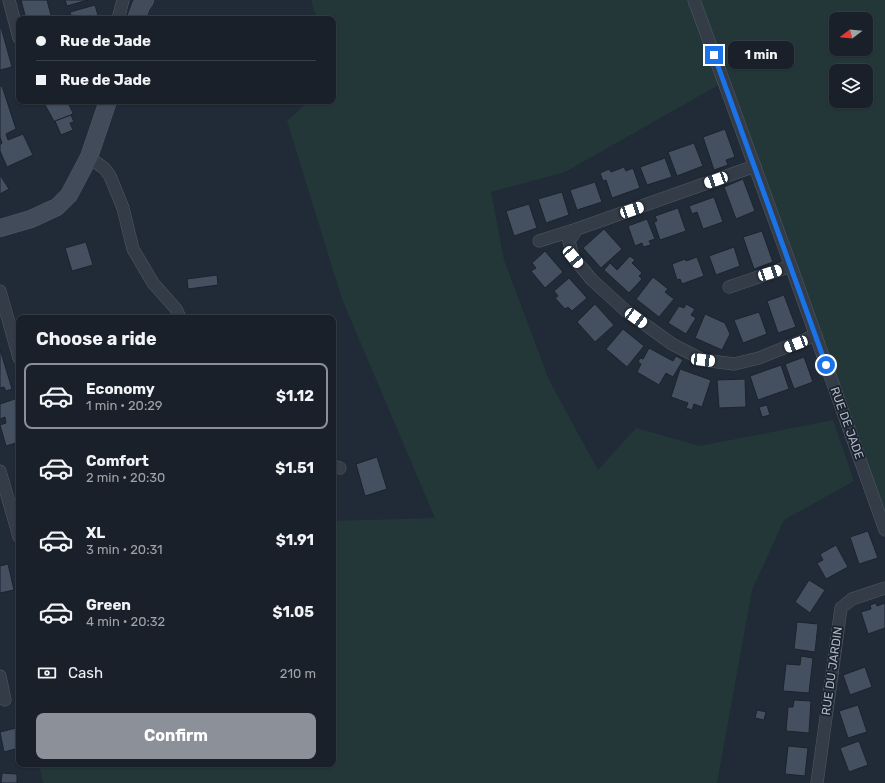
<!DOCTYPE html>
<html lang="en">
<head>
<meta charset="utf-8">
<style>
	body { margin:0; font-family:Rubik,sans-serif; background:#262d35; color:#f1f3f6; height:100vh; display:flex; flex-direction:column; font-size:15px; white-space:nowrap }
	* { box-sizing:border-box; margin:0 }
	p { font-size:13px; color:#9fa3a8 }
	.icon { flex:none; width:22px; height:22px; fill:none; stroke:currentColor; stroke-width:2; stroke-linecap:round; stroke-linejoin:round }
	.map { position:relative; flex:1; overflow:hidden }
	.panel { position:absolute; left:16px; top:315px; width:320px; height:452px; display:flex; flex-direction:column; background:#192029; border-radius:8px; box-shadow:0 1px 3px #0004,0 0 0 1px #373e46 }
	.panel>* { flex:none }
	.banner { position:absolute; left:16px; top:16px; width:320px; height:88px; border-radius:8px; box-shadow:0 1px 3px #0004,0 0 0 1px #373e46; display:grid; align-content:center; height:88px; padding:0 20px; background:#192029 }
	.needle { width:26px; rotate:254deg }
	.tools { position:absolute; left:829px; top:12px; display:grid; gap:8px }
	.tools a { display:grid; place-items:center; width:44px; height:44px; border-radius:8px; background:#192029; box-shadow:0 1px 3px #0004,0 0 0 1px #373e46; font-size:20px }
	.end { position:absolute; width:18px; height:18px; margin:-9px; border:5px solid #1a73e8; background:#fff; box-shadow:0 0 0 2px #fff }
	.from { border-radius:50% }
	.bubble { position:absolute; height:28px; border-radius:8px; background:#192029; box-shadow:0 1px 3px #0004,0 0 0 1px #373e46; font-size:13px; font-weight:700; line-height:28px; text-align:center }
	.car { position:absolute; width:12px; height:24px; margin:-12px -6px; border-radius:5px; box-shadow:0 0 3px 1px #0007; background:linear-gradient(#fff 24%,#345 0 40%,#fff 0 76%,#345 0 86%,#fff 0) }
	.banner b { display:flex; align-items:center; gap:14px; height:38px; font-size:15px }
	.banner b+b { border-top:1px solid #373e46 }
	.banner i { width:10px; height:10px; background:#f1f3f6 }
	ul { padding:0; list-style:none }
	li { display:flex; align-items:center; gap:12px; height:66px; margin:0 8px 6px; padding:0 12px; border:2px solid transparent; border-radius:8px }
	li div { flex:1 }
	li b { display:block; font-size:15px }
	li em { font-style:normal; font-weight:700 }
	li.active { border-color:#8c9099 }
	li>.icon { width:36px; height:36px; stroke-width:1.5 }
	h2 { padding:0 20px; font-size:18px; line-height:48px }
	.pay { display:flex; align-items:center; gap:10px; height:44px; padding:0 20px; font-size:15px }
	.pay p { margin-inline-start:auto }
	.button { display:flex; gap:8px; margin-top:auto; padding:8px 20px }
	.button a { flex:1; height:46px; border-radius:8px; background:#8c9099; color:#fff; font-size:16px; font-weight:700; line-height:46px; text-align:center }
	.map>svg:first-child { display:block }
	.green { fill:#233739; fill-rule:evenodd }
	.building { fill:#444f5f; stroke:#1b232e }
	.lines { fill:none; stroke-linecap:round; stroke-linejoin:round }
	.minor-casing { stroke:#515965; stroke-width:13 }
	.secondary-casing { stroke:#515965; stroke-width:18 }
	.minor { stroke:#343c47; stroke-width:12 }
	.secondary { stroke:#424b5a; stroke-width:17 }
	.route { stroke:#1a73e8; stroke-width:5 }
	.labels { text-anchor:middle; dominant-baseline:central; stroke-width:3.5; stroke-linejoin:round; paint-order:stroke }
	.street-label { font-size:12px; fill:#aeb6c4; stroke:#19212c }
</style>
</head>
<body>
<div class="map">
<svg width="885" height="783" viewBox="0 0 885 783">
	<rect width="100%" height="100%" fill="#212a37"/>
	<!-- green -->
	<path class="green" d="M311,0H885V513L729,79L565,172L491,192L504,260L549,380L598,470L636,428L700,446L833,420L854,481L784,520L752,590L717,783H43L39,764H333V521L435,518L342,299L287,121L309,101H333V79L335,76L333,69V19H317ZM836,19H866V49H836ZM836,71H866V101H836Z"/>
	<!-- building -->
	<g class="building">
		<path d="M21,0H47L52,19H26Z"/>
		<path d="M65,0H88L67,6Z"/>
		<path d="M95,5L99,19H75L74,15L71,16L70,12Z"/>
		<path d="M0,27H1L12,67L0,70Z"/>
		<path d="M0,86H2L16,129L6,134L8,140L23,134L33,155L7,167L0,151V145L2,143L0,137Z"/>
		<path d="M47,101H67L73,113L71,115L55,121V123L44,103Z"/>
		<path d="M71,115L74,122L70,123L73,130L61,135L55,121Z"/>
		<path d="M725,129L735,157L726,160L728,165L714,170L703,137Z"/>
		<path d="M694,143L703,166L677,176L668,152Z"/>
		<path d="M665,158L672,177L647,185L640,167Z"/>
		<path d="M624,167L626,171L633,168L640,188L612,198L606,180L603,181L600,173L609,169L611,172Z"/>
		<path d="M0,175L9,189L0,194Z"/>
		<path d="M743,179L755,211L736,219L724,187Z"/>
		<path d="M595,182L602,202L577,210L570,190Z"/>
		<path d="M562,192L569,215L546,223L538,199Z"/>
		<path d="M714,197L723,222L703,229L697,212L692,214L689,206Z"/>
		<path d="M529,204L537,228L514,236L506,211Z"/>
		<path d="M678,208L686,231L660,240L654,222L657,221L655,216Z"/>
		<path d="M647,219L655,239L649,241L651,245L643,247L642,243L635,246L628,226Z"/>
		<path d="M604,229L622,249L601,268L583,248Z"/>
		<path d="M762,231L773,262L754,269L743,237Z"/>
		<path d="M86,242L93,265L72,271L65,248Z"/>
		<path d="M734,247L740,266L716,275L709,256Z"/>
		<path d="M545,251L563,272L545,288L531,271L536,268L532,263Z"/>
		<path d="M630,256L635,260L632,263L642,273L639,276L642,279L629,293L604,270L610,263L617,270Z"/>
		<path d="M697,257L704,276L682,284L680,279L677,280L672,264L685,259L686,261Z"/>
		<path d="M217,275L218,285L188,289L187,279Z"/>
		<path d="M653,277L668,289L665,292L674,299L659,317L636,299Z"/>
		<path d="M569,278L587,298L572,311L568,307L565,309L555,298L558,296L554,291Z"/>
		<path d="M784,295L796,327L778,333L767,301Z"/>
		<path d="M595,304L614,325L595,342L577,322Z"/>
		<path d="M686,304L695,309L691,315L696,318L686,334L668,323L679,306L684,308Z"/>
		<path d="M759,312L767,334L743,343L734,320Z"/>
		<path d="M705,314L725,323L730,334L722,350L695,338Z"/>
		<path d="M623,329L644,346L627,367L606,349Z"/>
		<path d="M649,348L673,361L676,356L683,360L673,377L666,373L659,385L637,372L641,364L638,362L640,358L643,359Z"/>
		<path d="M0,349L12,389L6,391L4,387L0,388Z"/>
		<path d="M804,357L813,382L794,389L785,364Z"/>
		<path d="M781,365L789,389L758,400L750,376Z"/>
		<path d="M680,369L711,380L702,407L694,404L692,410L686,408L688,403L671,397Z"/>
		<path d="M745,379L746,407L719,408L717,380Z"/>
		<path d="M18,398L19,403V442L6,446L0,425L6,423L5,417L0,419V404Z"/>
		<path d="M767,405L770,415L762,417L759,407Z"/>
		<path d="M377,457L387,489L365,496L356,464Z"/>
		<path d="M19,481V501L14,483Z"/>
		<path d="M868,531L878,558L859,564L850,537Z"/>
		<path d="M836,545L848,567L826,579L817,563L823,560L820,554Z"/>
		<path d="M8,564L14,590L0,593V566Z"/>
		<path d="M809,580L825,590L810,613L795,602Z"/>
		<path d="M876,603L877,606L885,603V628L868,634L861,612L871,609L870,605Z"/>
		<path d="M797,622L818,624L815,652L794,649Z"/>
		<path d="M801,656L813,658L809,693L783,691L786,664L800,665Z"/>
		<path d="M865,667L872,687L850,695L843,675Z"/>
		<path d="M794,700L811,701L809,733L786,731L788,707H793Z"/>
		<path d="M858,705L867,732L848,738L839,711Z"/>
		<path d="M757,710L766,712L764,720L755,718Z"/>
		<path d="M16,728L19,738V748L4,752L0,732Z"/>
		<path d="M859,741L868,765L849,772L840,748Z"/>
		<path d="M788,746L808,748L805,776L785,774Z"/>
		<path d="M2,773L17,774V783H1Z"/>
	</g>
	<g class="lines">
		<defs>
			<g id="minor">
				<path d="M9,0L19,38"/>
				<path d="M694,0L791,266L885,530"/>
				<path d="M118,19L123,0"/>
				<path d="M89,157L105,169L110,176L123,208L133,249L153,283L176,309L180,318"/>
				<path d="M755,166L577,229L569,241L573,257L592,280L625,310L672,344L703,360L734,364L759,358L816,335"/>
				<path d="M539,241L577,229"/>
				<path d="M729,287L791,266"/>
				<path d="M0,291L19,358"/>
				<path d="M333,466L340,468"/>
				<path d="M0,471L19,537"/>
				<path d="M0,676L5,700"/>
				<path d="M817,783L841,608L852,599L885,588"/>
			</g>
			<g id="secondary">
				<path d="M136,19L141,6L145,0"/>
				<path d="M0,228L31,219L57,207L69,195L89,157L108,101"/>
			</g>
		</defs>
		<!-- minor casing -->
		<use href="#minor" class="minor-casing"/>
		<!-- secondary casing -->
		<use href="#secondary" class="secondary-casing"/>
		<!-- minor -->
		<use href="#minor" class="minor"/>
		<!-- secondary -->
		<use href="#secondary" class="secondary"/>
	</g>
	<g class="lines">
		<!-- route -->
		<path class="route" d="M714,55L826,365"/>
	</g>
	<g class="labels">
		<!-- street labels -->
		<g class="street-label">
			<text transform="translate(847 423) rotate(70)">RUE DE JADE</text>
			<text transform="translate(832 671) rotate(-82)">RUE DU JARDIN</text>
		</g>
	</g>
</svg>
<div class="tools">
<a><svg class="needle" viewBox="-14 -14 28 28"><path d="M0-13l5 13h-10z" fill="#e53935"/><path d="M0 13l5-13h-10z" fill="#9fa3a8"/></svg></a>
<a><svg class="icon" aria-label="layers" viewBox="0 0 24 24"><path d="M12 4l9 5-9 5-9-5zM3 14l9 5 9-5"/></svg></a>
</div>
<i class="end from" style="left:826px;top:365px"></i>
<i class="end" style="left:714px;top:55px"></i>
<div class="bubble" style="left:728px;top:41px;width:66px">1 min</div>
<i class="car" style="left:716px;top:180px;rotate:250deg"></i>
<i class="car" style="left:632px;top:210px;rotate:71deg"></i>
<i class="car" style="left:573px;top:257px;rotate:140deg"></i>
<i class="car" style="left:770px;top:273px;rotate:72deg"></i>
<i class="car" style="left:636px;top:318px;rotate:126deg"></i>
<i class="car" style="left:796px;top:344px;rotate:249deg"></i>
<i class="car" style="left:703px;top:360px;rotate:97deg"></i>
<div class="banner">
<b><i class="from"></i>Rue de Jade</b>
<b><i></i>Rue de Jade</b>
</div>
<section class="panel">
<h2>Choose a ride</h2>
<ul>
<li class="active"><svg class="icon" aria-label="car" viewBox="0 0 24 24"><path d="M5 17H2v-5l4-1 3-4h7l3 4 3 1v5h-3M9 17h6M6 11h13"/><circle cx="7" cy="17" r="2"/><circle cx="17" cy="17" r="2"/></svg><div><b>Economy</b><p>1 min · 20:29</p></div><em>$1.12</em></li>
<li><svg class="icon" aria-label="car" viewBox="0 0 24 24"><path d="M5 17H2v-5l4-1 3-4h7l3 4 3 1v5h-3M9 17h6M6 11h13"/><circle cx="7" cy="17" r="2"/><circle cx="17" cy="17" r="2"/></svg><div><b>Comfort</b><p>2 min · 20:30</p></div><em>$1.51</em></li>
<li><svg class="icon" aria-label="car" viewBox="0 0 24 24"><path d="M5 17H2v-5l4-1 3-4h7l3 4 3 1v5h-3M9 17h6M6 11h13"/><circle cx="7" cy="17" r="2"/><circle cx="17" cy="17" r="2"/></svg><div><b>XL</b><p>3 min · 20:31</p></div><em>$1.91</em></li>
<li><svg class="icon" aria-label="car" viewBox="0 0 24 24"><path d="M5 17H2v-5l4-1 3-4h7l3 4 3 1v5h-3M9 17h6M6 11h13"/><circle cx="7" cy="17" r="2"/><circle cx="17" cy="17" r="2"/></svg><div><b>Green</b><p>4 min · 20:32</p></div><em>$1.05</em></li>
</ul>
<div class="pay"><svg class="icon" aria-label="cash" viewBox="0 0 24 24"><path d="M3 7h18v10H3z"/><circle cx="12" cy="12" r="2"/></svg>Cash<p>210 m</p></div>
<div class="button"><a>Confirm</a></div>
</section>
</div>
</body>
</html>
